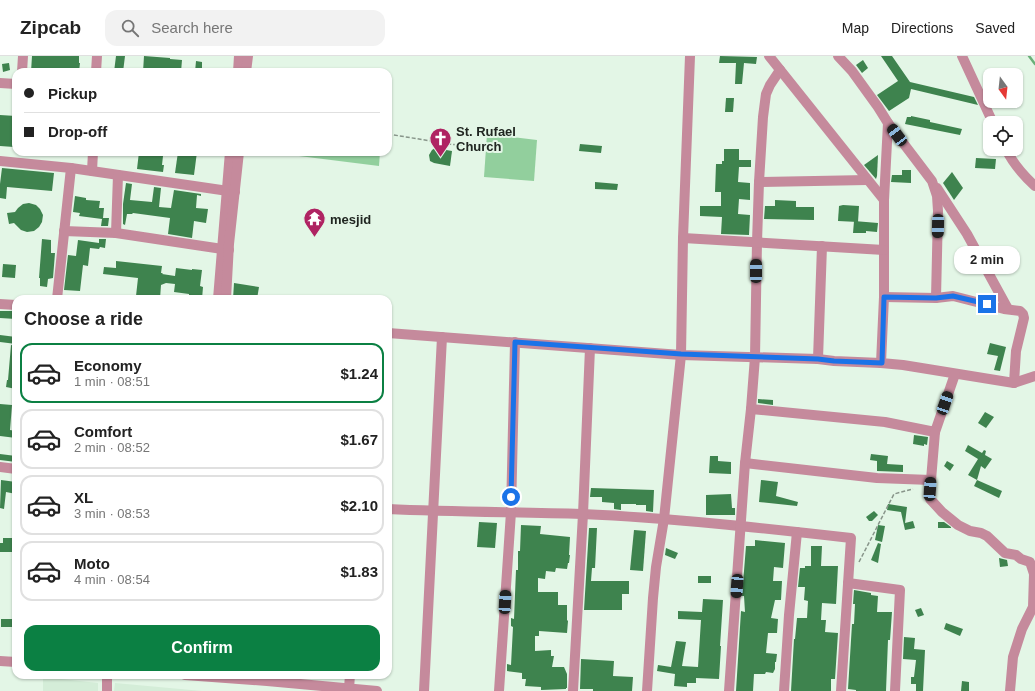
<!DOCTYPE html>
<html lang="en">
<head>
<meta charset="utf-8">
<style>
	body { margin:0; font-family:Arial,sans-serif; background:#f2f2f2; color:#222; height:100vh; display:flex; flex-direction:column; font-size:15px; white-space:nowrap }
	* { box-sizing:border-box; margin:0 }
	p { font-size:13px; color:#767676 }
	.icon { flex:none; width:22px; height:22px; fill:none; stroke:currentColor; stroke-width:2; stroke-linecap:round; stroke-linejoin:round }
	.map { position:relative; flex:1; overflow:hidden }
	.side { position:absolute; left:12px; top:239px; width:380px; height:384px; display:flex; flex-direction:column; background:#fff; border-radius:12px; box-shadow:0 1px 3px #0004 }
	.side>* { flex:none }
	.hud { position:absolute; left:12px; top:12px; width:380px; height:88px; border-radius:12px; box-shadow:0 1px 3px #0004; display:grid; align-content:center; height:88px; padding:0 12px; background:#fff }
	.needle { width:26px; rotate:165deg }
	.tools { position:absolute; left:983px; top:12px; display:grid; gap:8px }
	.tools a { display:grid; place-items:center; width:40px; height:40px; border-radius:8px; background:#fff; box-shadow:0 1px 3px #0004; font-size:20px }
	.end { position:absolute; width:18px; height:18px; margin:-9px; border:5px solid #1a73e8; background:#fff; box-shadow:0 0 0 2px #fff }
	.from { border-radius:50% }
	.bubble { position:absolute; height:28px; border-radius:12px; background:#fff; box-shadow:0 1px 3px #0004; font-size:13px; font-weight:700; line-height:28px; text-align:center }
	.car { position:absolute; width:12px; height:24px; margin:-12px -6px; border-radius:5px; box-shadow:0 0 3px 1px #0007; background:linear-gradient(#222 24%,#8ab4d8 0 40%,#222 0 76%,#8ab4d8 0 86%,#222 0) }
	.hud b { display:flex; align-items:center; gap:14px; height:38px; font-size:15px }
	.hud b+b { border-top:1px solid #e0e0e0 }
	.hud i { width:10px; height:10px; background:#222 }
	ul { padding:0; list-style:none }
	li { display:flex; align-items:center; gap:12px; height:60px; margin:0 8px 6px; padding:0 4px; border:2px solid #e0e0e0; border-radius:12px }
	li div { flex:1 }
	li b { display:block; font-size:15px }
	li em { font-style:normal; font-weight:700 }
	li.active { border-color:#0b8043 }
	li>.icon { width:36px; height:36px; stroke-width:1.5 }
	h2 { padding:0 12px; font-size:18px; line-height:48px }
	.button { display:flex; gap:8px; margin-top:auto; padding:8px 12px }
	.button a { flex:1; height:46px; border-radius:12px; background:#0b8043; color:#fff; font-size:16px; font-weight:700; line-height:46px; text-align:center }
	header { display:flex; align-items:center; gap:24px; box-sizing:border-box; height:56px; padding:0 20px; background:#fff; border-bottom:1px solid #e0e0e0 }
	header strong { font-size:19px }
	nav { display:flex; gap:22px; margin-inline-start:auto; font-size:14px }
	.search { width:280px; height:36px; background:#f2f2f2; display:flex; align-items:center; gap:10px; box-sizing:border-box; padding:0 14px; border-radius:12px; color:#767676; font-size:15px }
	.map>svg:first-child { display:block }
	.built { fill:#d4edd8 }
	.green { fill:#92cf9d }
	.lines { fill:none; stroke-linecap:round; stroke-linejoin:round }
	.stream { stroke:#69af78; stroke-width:2.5 }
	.building { fill:#3e834e }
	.path { stroke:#88958a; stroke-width:1.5; stroke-dasharray:4 2; stroke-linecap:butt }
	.minor { stroke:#c58a9c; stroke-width:10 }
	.route { stroke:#1a73e8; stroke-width:5 }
	.labels { text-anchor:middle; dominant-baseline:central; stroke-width:4; stroke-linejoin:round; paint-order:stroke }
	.poi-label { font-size:13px; font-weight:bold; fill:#202621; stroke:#e3f6e6; text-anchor:start }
</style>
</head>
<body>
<header>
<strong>Zipcab</strong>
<div class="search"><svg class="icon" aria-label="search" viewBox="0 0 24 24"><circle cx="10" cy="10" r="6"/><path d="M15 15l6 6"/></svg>Search here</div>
<nav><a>Map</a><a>Directions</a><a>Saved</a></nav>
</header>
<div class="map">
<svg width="1035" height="635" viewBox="0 0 1035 635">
	<rect width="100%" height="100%" fill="#e3f6e6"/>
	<!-- built -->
	<g class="built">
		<path d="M43,621L98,627V635H43Z"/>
		<path d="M115,627L202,635H114Z"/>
	</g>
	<!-- green -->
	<g class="green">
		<path d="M487,78L537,84L534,125L484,121Z"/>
		<path d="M283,96H380L379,110L283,98Z"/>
	</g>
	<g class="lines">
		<!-- stream -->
		<path class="stream" d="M1029,0L1035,8"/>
	</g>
	<!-- building -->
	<g class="building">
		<path d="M32,0H79V7H80L79,16H31Z"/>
		<path d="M116,0H125L123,16H114Z"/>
		<path d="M144,0L170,2V3L182,4L181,16H143Z"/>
		<path d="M720,0L757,1L756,8L744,7L742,28H735L736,7H719Z"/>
		<path d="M881,0H892L910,26L974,41L978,49L911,33L909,42L889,55L877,39L898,25Z"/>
		<path d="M863,4L868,12L862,17L856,9Z"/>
		<path d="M196,5L202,6V16H195Z"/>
		<path d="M9,7L10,14L3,16L2,8Z"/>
		<path d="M726,42H734L733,56H725Z"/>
		<path d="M0,59L16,60V83H15L14,91L0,90Z"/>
		<path d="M911,60L930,64V66L962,73L960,79L905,68L907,61H911Z"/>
		<path d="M580,88L602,90L601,97L579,95Z"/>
		<path d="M435,92L452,95L450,110L434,107L430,105L429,99L432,94Z"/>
		<path d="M724,93H739V104H751V111H739L738,126L750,127V144L739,143L738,158L750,159L749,179L721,178L722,161L700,160V150H721V136H715L716,108H722V105H724Z"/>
		<path d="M139,96H158V100H163L162,109H164L163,116L137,113Z"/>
		<path d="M178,96H197L194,119L175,117Z"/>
		<path d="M878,99L877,120L876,123L864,109Z"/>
		<path d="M976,102L996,103L995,113L975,112Z"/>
		<path d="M2,112L54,117L52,135L7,131L6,143L0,142V128Z"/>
		<path d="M902,114H911V127L891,126L892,119H902Z"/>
		<path d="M952,116L963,132L954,144L943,127Z"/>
		<path d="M595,126L618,128L617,134L595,133Z"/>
		<path d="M126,127L132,128L130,144L152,146L154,131L161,132L159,151L171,152L174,134L201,138V140L197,139L196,152L208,153L206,167L194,165L192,182L168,178L170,162L133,157L132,158H127L125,169L123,168V148Z"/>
		<path d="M75,140L86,142V144L100,145L99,152H104L103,162H109L108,170H101L102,163L79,160L80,157L73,156Z"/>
		<path d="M775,144L796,145V151H814V164L764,163L765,150H775Z"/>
		<path d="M29,147L36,149L40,153L43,159L42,166L39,171L34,175L27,176L21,174L14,167L9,168L7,157L15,156L18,152L23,148Z"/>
		<path d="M843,149L859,150L858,166L838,165L839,150Z"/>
		<path d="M854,165L878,167L877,176L866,175V177H853Z"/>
		<path d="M42,183L51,184V197H55L53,222L48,223L47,231L40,230V222H39Z"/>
		<path d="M99,183H106L105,192L100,191L99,193L90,192L88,210L83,209L80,235L64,234L68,199L76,200L78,184L99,187Z"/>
		<path d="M116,205L162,210L161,217H163L162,218L175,220L176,212L192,214V213L202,214L200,230L203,231L202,243H189V238L174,236L175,228L166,227L161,229L160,243L136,240L138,222L103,218L104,211L116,212Z"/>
		<path d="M3,208L16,209L15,222L2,221Z"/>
		<path d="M234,227L259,231L257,243H233Z"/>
		<path d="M0,255H16V263L0,262Z"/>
		<path d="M0,279L16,281V288L0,286Z"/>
		<path d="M990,287L1006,291L1000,315L994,314L998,300L987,298Z"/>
		<path d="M11,289L16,290V333L6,331L7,324H8Z"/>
		<path d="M758,343L773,344V349L758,347Z"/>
		<path d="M0,348L12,349L10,374L16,375V382L0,380Z"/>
		<path d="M985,356L994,361L986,372L978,367Z"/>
		<path d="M914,379L928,381L927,389L924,388V390L913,388Z"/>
		<path d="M968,389L982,397L984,394L986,395L985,399L992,403L985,413L981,410L977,424L968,419L978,403L965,395Z"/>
		<path d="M0,398L16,400V406L0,404Z"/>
		<path d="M871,398L888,400L887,408L903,409V416L877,415V405L870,404Z"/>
		<path d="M710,400H718V405L731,406V418L709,417Z"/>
		<path d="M947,405L954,409L950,415L944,410Z"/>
		<path d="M1,424L16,426V438L6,436L4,453L0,452Z"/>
		<path d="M761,424L778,426L776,440L798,446L797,450L759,446Z"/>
		<path d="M977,424L1002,435L999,442L974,430Z"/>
		<path d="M591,432L654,434L653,456L646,455V449H636V448H621V454L614,453V447L602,446V441H590Z"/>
		<path d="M731,438L732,452H735V459H706V439Z"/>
		<path d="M888,448L907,451L905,467L913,465L915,472L905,474L901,456L887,454Z"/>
		<path d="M874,455L878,459L872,465H869L866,461Z"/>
		<path d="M479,466L497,467L495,492L477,491Z"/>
		<path d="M938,466H944L951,471V472H938Z"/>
		<path d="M521,469L541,470L540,478L570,481L569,499H570L569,507H568L567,513L556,512L555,516L546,515L545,523L538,522V536H558V549H567V564L568,565L567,577L539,575V580H535V595L551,594V600H554L552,611H564L567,618V632H566V633L541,634V631L525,630L526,623H522V617L507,615V608L511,609L513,571L511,570V562L514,563L516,514H518V495H520Z"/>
		<path d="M878,469L885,470L882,486L875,484Z"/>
		<path d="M589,472H597L595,512H592L591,525H629V538H622V554H584Z"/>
		<path d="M634,474L646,475L643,515L630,514Z"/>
		<path d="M3,482H16V496H0V487H3Z"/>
		<path d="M755,484L785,487L783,512L774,511L773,525H782L781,544H775L771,562L778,563L777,577H768L766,597L777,598L776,606H775V613L773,617L766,616L765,618H754L753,635H736L741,555L745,556L744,540H742L746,490H755Z"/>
		<path d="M878,487L881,488L878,507L871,504Z"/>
		<path d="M811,490H822L821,510H838L836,548L822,547L821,564H826L825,576L838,577L835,623H831V635H791L794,583H795L797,562H807L808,545L804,544L805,531H798L800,512H805V510H811Z"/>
		<path d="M666,492L678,497L675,503L665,499Z"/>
		<path d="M999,502L1007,504L1008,510L1000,511Z"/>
		<rect x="698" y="520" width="13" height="7"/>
		<path d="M854,534L871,537V539L878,540L877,556H892L890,584H888L886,635H856V634L848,633L852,568H854L855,548H853Z"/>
		<path d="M703,543L723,544L720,590H721L719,623L696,622V627H687V631L674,630L675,618L657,615L658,609L671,611L676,585L686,586L682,610L698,611L701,564L678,563V555L702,556Z"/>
		<path d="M921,552L924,559L918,561L915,554Z"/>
		<rect x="1" y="563" width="15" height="8"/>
		<path d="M946,567L963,573L960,580L944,573Z"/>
		<path d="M904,581L915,582L914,593L925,594L923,635H916V628H911V621H914L916,604L903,603Z"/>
		<path d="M581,603L614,605L613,620L633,621L632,635H593V633H580Z"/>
		<path d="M962,625L969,626V635H961Z"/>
	</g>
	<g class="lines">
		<!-- path -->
		<g class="path">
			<path d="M388,78L449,88L478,91"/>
			<path d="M859,506C871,483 882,461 894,438L913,433"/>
		</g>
		<!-- minor -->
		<g class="minor">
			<path d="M769,0L884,144"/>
			<path d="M838,0L852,15L878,51L888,67L884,144V241L881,307L903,309L1014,327L1035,320"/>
			<path d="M962,0L993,67"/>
			<path d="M780,14L770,29L766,38L763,61L759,126L757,186L755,301L751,353L885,366L935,376L955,318"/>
			<path d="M22,16L23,0"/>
			<path d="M96,16L97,0"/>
			<path d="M238,16L239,0"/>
			<path d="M246,16L248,0"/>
			<path d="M0,27L16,28"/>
			<path d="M888,67L932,125L937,140L938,155L936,242"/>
			<path d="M1006,93C1013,108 1023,119 1035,130"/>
			<path d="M0,105L71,112L235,136"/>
			<path d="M92,115L93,96"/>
			<path d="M759,126L867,124"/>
			<path d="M937,132L967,178L1008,253"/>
			<path d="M64,175L116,177L229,194"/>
			<path d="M116,177L118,119"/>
			<path d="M683,182L884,194"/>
			<path d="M884,241L936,242L953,240L1004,253L1020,255L1023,258L1024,262L1016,295L1014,327"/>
			<path d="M57,243L71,112"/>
			<path d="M218,243L230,96"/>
			<path d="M226,243L229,188L239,96"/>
			<path d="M0,248L16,249"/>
			<path d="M388,277L681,299L818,303L834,305L881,307"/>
			<path d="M818,303L822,190"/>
			<path d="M745,407L877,422L931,424L930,443L942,456L958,469L970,475L981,477L987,480L1005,497L1016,499L1021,503L1030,506L1034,518L1033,551L1022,573L1013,601L1010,635"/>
			<path d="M0,411L16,413"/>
			<path d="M931,424L935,376"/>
			<path d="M388,453C453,456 517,456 582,458C672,462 762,472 851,482L841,635"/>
			<path d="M848,527L900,534L895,635"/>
			<path d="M0,605L16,606"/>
			<path d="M107,619V635"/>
			<path d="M185,619L267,625L377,635"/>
			<path d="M349,632L350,619"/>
			<path d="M424,635L442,281"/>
			<path d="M499,635L511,456L515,286"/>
			<path d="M573,635L583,458L590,292"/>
			<path d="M647,635L653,542L656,511L664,463L681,299L683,182L690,0"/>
			<path d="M729,635L745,407L751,353"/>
			<path d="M784,635L789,559L797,476"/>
		</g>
	</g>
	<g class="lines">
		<!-- route -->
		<path class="route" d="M511,441L515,286L681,298L818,303L834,305L882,307L884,241L936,242L953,240L987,248"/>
	</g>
	<!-- icons -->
	<defs>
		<symbol id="church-pin" viewBox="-11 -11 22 30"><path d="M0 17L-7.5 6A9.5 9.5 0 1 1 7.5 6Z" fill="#af2362" stroke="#e3f6e6"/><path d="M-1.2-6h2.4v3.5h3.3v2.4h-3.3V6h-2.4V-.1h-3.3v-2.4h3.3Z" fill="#fff"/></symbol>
		<symbol id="temple-pin" viewBox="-11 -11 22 30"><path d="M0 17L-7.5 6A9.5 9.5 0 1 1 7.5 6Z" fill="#af2362" stroke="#e3f6e6"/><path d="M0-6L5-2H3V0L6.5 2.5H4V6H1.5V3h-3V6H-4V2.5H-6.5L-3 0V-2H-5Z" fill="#fff"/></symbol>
	</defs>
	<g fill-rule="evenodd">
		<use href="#church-pin" x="428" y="70" width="25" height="34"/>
		<use href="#temple-pin" x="302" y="150" width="25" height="34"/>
	</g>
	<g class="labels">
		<!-- poi labels -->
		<g class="poi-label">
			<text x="456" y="75">St. Rufael<tspan x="456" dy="15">Church</tspan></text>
			<text x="330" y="163">mesjid</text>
		</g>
	</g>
</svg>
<div class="tools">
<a><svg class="needle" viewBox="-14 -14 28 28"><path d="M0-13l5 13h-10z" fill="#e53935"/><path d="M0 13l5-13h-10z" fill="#767676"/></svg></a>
<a><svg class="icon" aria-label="locate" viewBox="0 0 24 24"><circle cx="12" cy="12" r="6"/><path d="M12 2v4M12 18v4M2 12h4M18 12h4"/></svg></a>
</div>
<i class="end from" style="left:511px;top:441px"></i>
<i class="end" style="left:987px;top:248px"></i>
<div class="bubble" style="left:954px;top:190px;width:66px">2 min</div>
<i class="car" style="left:897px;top:79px;rotate:323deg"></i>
<i class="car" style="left:938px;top:170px;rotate:181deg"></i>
<i class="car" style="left:756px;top:215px;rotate:0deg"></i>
<i class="car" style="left:945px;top:347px;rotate:19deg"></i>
<i class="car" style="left:930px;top:433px;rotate:4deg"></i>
<i class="car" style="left:737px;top:530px;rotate:184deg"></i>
<i class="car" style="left:505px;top:546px;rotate:3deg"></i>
<div class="hud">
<b><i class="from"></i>Pickup</b>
<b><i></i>Drop-off</b>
</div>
<section class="side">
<h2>Choose a ride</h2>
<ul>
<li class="active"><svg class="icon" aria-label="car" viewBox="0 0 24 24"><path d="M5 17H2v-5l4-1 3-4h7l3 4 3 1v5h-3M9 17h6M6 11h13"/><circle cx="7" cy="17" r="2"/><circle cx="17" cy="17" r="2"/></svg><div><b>Economy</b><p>1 min · 08:51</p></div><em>$1.24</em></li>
<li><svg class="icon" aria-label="car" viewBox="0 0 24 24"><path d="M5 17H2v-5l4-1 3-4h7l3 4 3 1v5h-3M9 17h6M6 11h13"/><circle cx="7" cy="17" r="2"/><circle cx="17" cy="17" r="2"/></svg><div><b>Comfort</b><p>2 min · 08:52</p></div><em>$1.67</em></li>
<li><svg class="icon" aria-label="car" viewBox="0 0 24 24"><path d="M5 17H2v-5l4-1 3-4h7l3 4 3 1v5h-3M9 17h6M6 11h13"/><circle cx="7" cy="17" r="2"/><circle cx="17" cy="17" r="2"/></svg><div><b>XL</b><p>3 min · 08:53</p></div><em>$2.10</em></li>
<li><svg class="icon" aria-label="car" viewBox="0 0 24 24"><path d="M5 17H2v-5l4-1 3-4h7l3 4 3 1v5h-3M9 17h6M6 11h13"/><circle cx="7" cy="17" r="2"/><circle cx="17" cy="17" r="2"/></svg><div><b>Moto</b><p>4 min · 08:54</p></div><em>$1.83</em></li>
</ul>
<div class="button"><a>Confirm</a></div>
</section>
</div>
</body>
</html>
